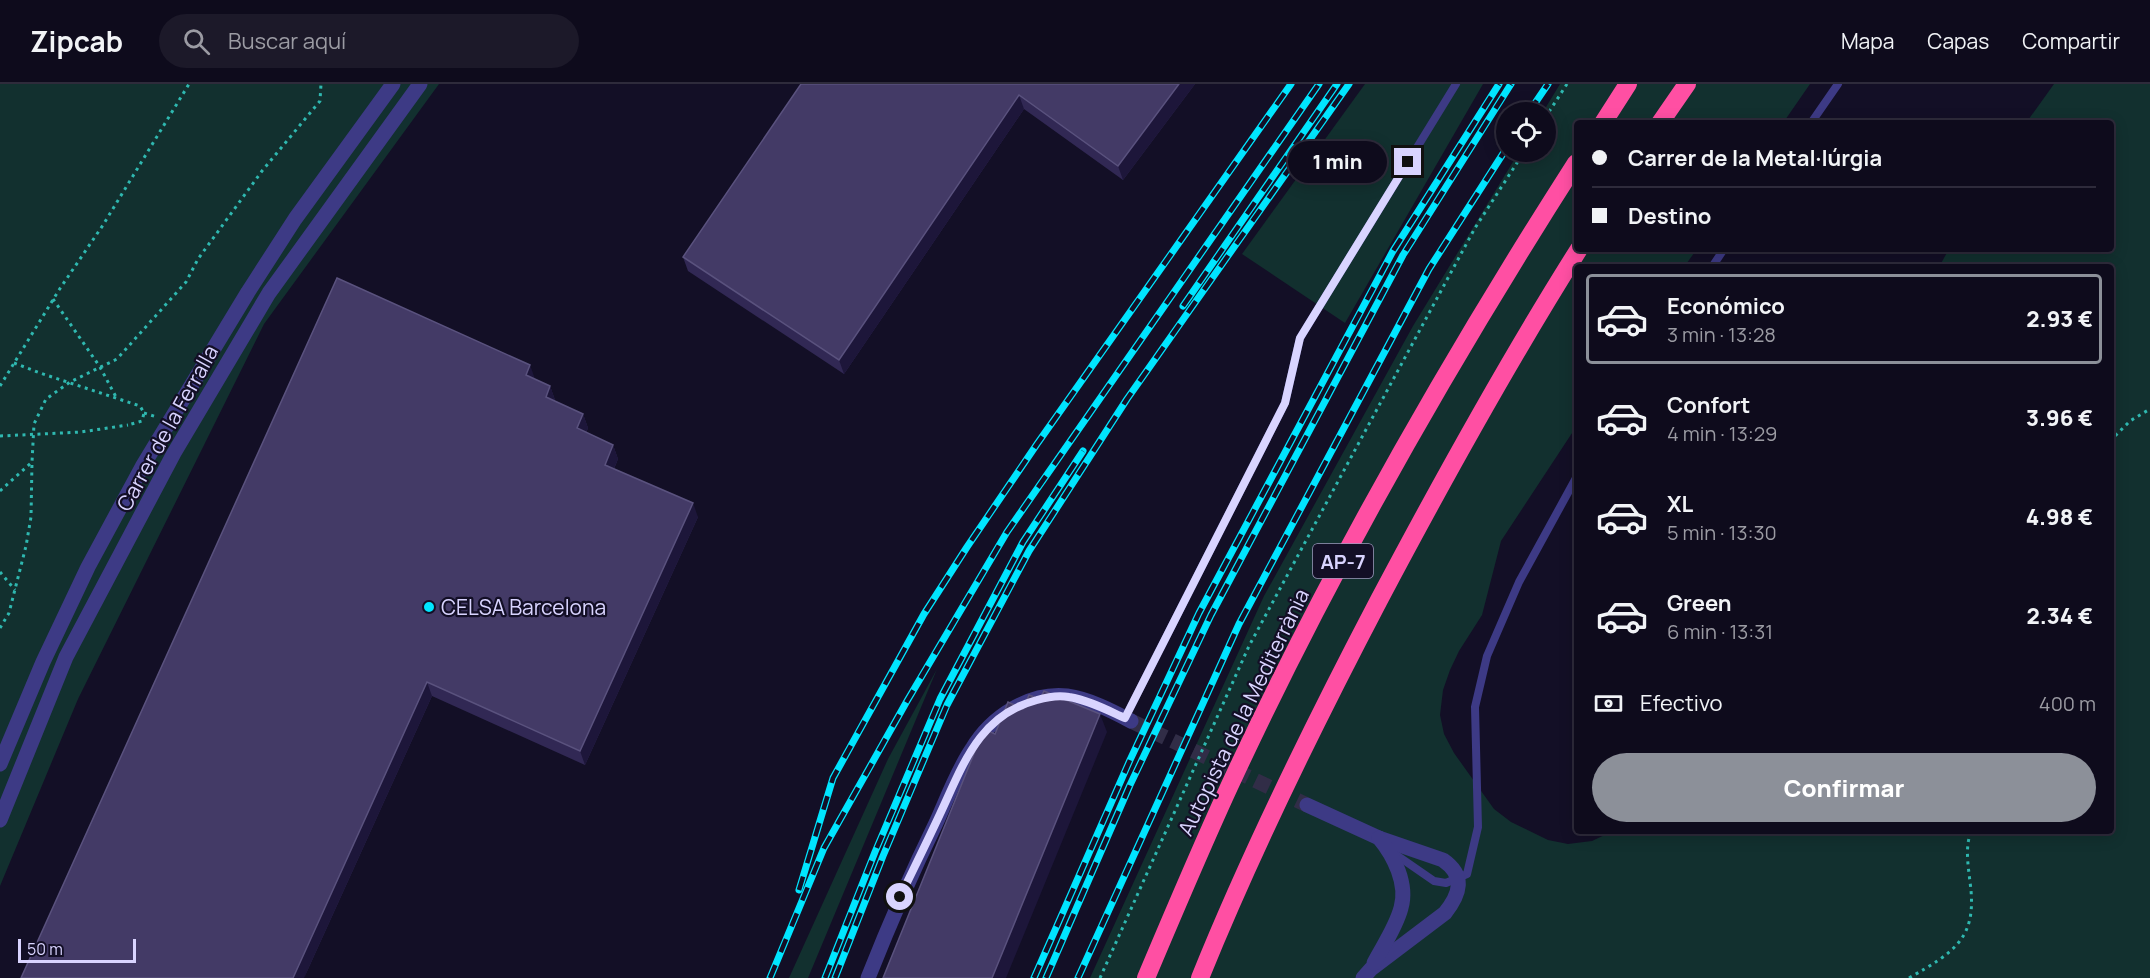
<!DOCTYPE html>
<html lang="es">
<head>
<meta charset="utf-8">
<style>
	body { margin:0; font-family:Manrope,sans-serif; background:#1c1929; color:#f1f3f6; height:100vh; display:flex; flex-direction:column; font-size:22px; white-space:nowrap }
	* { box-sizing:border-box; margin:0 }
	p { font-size:20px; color:#9b9ba3 }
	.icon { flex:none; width:33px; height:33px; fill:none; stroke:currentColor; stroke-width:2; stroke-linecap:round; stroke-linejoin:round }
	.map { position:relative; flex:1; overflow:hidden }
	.drawer { position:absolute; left:1574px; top:180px; width:540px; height:570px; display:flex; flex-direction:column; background:#0e0b1c; border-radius:6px; box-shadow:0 3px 15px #0003,0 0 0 2px #2e2b3b }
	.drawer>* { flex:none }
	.guide { position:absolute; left:1574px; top:36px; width:540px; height:132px; border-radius:6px; box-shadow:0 3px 15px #0003,0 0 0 2px #2e2b3b; display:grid; align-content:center; height:132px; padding:0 18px; background:#0e0b1c }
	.buttons { position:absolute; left:1496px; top:18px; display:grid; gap:12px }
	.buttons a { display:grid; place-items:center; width:60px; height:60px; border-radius:50%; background:#0e0b1c; box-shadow:0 3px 15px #0003,0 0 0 2px #2e2b3b; font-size:30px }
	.scale { position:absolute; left:18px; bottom:15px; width:118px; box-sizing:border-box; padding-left:6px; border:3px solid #d9d4ff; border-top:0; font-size:16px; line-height:21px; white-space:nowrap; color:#d9d4ff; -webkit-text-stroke:4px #130f26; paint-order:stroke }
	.end { position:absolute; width:27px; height:27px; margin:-14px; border:8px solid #d9d4ff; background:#111; box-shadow:0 0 0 3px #111 }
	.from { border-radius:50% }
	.bubble { position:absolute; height:42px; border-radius:21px; background:#0e0b1c; box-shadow:0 3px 15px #0003,0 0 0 2px #2e2b3b; font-size:20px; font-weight:800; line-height:42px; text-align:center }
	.guide b { display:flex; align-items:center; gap:21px; height:57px; font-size:22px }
	.guide b+b { border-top:2px solid #2e2b3b }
	.guide i { width:15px; height:15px; background:#f1f3f6 }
	ul { padding:10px 0 0; list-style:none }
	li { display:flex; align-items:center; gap:18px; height:90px; margin:0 12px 9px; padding:0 6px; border:3px solid transparent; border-radius:6px }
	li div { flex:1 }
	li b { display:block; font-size:22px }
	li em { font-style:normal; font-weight:800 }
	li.on { border-color:#8c9099 }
	li>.icon { width:54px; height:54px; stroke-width:1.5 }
	.pay { display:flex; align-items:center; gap:15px; height:66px; padding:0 18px; font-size:22px }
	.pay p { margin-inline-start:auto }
	.action { display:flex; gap:12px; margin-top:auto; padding:12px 18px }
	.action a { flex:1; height:69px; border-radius:36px; background:#8c9099; color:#fff; font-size:24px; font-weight:800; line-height:69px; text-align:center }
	header { display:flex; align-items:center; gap:36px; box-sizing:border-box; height:84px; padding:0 30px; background:#0e0b1c; border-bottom:2px solid #2e2b3b }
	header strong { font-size:28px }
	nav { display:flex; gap:33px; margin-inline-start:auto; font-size:21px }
	.search { width:420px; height:54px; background:#1c1929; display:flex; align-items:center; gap:15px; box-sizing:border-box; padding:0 21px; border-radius:33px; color:#9b9ba3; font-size:22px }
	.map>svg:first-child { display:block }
	.green { fill:#12302f }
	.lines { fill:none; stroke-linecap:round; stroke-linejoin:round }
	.minor-tunnel { stroke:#312d47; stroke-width:15; stroke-dasharray:15 8; stroke-linecap:butt }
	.path { stroke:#2fb8b0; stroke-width:3; stroke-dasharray:3 4.5; stroke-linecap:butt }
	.service { stroke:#3d3a85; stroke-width:8 }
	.minor { stroke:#3d3a85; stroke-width:15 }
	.tertiary { stroke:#3d3a85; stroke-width:15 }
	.motorway { stroke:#ff4fa3; stroke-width:18 }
	.rail-casing { stroke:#00e5ff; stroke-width:7 }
	.rail { stroke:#130f26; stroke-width:4.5; stroke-dasharray:14; stroke-linecap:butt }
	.path-bridge { stroke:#2fb8b0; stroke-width:3; stroke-dasharray:3 4.5; stroke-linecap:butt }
	.wall { fill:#312854 }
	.shaded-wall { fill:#1d163a }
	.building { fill:#433a66; stroke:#5a527e; stroke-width:1.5 }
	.route { stroke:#d9d4ff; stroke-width:8 }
	.poi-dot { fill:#00e5ff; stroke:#130f26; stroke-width:2 }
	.labels { text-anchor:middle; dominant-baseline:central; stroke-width:4.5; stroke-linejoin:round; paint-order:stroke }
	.shield { fill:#130f26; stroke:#9e99be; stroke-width:1.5 }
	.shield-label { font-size:20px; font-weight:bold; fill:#d9d4ff }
	.street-label { font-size:21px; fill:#d9d4ff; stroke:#130f26 }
	.poi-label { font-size:21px; fill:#d9d4ff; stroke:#130f26; text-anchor:start }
</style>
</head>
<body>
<header>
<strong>Zipcab</strong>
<div class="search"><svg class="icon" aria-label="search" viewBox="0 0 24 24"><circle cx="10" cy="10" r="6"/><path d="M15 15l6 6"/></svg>Buscar aquí</div>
<nav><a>Mapa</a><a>Capas</a><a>Compartir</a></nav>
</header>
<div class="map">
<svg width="2150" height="894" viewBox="0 0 2150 894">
	<rect width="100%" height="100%" fill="#130f26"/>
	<!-- green -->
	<g class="green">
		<path d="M0,0H439L264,240L78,615L0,802Z"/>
		<path d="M1365,0H1483L1345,239L1242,170Z"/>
		<path d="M1560,0H1810L1783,39H1576V165H1697L1684,183H1576V343L1501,457L1482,531L1459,567L1450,586L1443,606L1440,631L1444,650L1454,669L1494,725L1511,738L1548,756L1568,760L1592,757L1613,747H2110V183H1939L1949,165H2110V39H2026L2054,0H2150V894H1090L1264,512L1413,242L1519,68H1545V28H1543Z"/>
		<path d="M937,585L808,894H789L888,675Z"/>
	</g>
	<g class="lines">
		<!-- minor-tunnel -->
		<path class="minor-tunnel" d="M1131,637L1307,721"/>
		<!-- path -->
		<g class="path">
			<path d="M1545,34L1567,0"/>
			<path d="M53,215L100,283L116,313"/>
			<path d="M14,279L40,289L140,322L144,329L142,337L128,341"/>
			<path d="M0,302L59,206L103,141L189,0"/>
			<path d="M144,329L157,333"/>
			<path d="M2110,357L2130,337L2150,325"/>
			<path d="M0,407L32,378"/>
			<path d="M0,488L15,506"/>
			<path d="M0,544L9,529L26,462L31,433L32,378L34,340L46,315L70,298L117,275L186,198L198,175L262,87L320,17L321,0"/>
			<path d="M1100,894L1249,562L1475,144L1524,68"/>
			<path d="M1909,894C1954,868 1978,855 1970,798C1968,780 1965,764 1971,747"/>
		</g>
		<!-- service -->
		<g class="service">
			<path d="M1811,39L1838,0"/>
			<path d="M1712,183L1724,165"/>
			<path d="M1125,634L1285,319L1300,254L1456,0"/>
			<path d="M1392,768L1434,797L1446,799L1467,790L1478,743L1475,623L1487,572L1519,498L1576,394"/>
		</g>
		<!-- minor -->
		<g class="minor">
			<path d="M1307,721L1379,754L1443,776C1466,792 1460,810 1445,829L1371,885L1363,894"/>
			<path d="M1374,879C1383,862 1396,843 1401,824C1408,800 1394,772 1379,754"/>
			<path d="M868,894C889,841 911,790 936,739C947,715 957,687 972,665C991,633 1029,608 1067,612C1089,615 1112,627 1131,637"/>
		</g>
		<!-- tertiary -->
		<g class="tertiary">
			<path d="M0,680L43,578L88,483L142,383L248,208L295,135L393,0"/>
			<path d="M0,736L66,573L174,369L269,209L420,0"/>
		</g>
		<!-- motorway -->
		<g class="motorway">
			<path d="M1603,39L1628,0"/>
			<path d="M1660,39L1687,0"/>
			<path d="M1146,894C1173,830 1200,766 1229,703C1329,487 1448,279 1576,79"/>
			<path d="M1200,894C1252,765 1314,640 1379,516C1442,397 1507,279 1579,165"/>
		</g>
		<defs>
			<g id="rail">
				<path d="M1529,28L1548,0"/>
				<path d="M1183,222L1337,0"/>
				<path d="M799,806L833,694L924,530L967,463L1037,360L1291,0"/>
				<path d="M770,894L824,764L907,617L1007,448L1319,0"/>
				<path d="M825,894L875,768L940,615L1023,458L1083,367"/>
				<path d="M835,894L883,772L947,621L1029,467L1127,315L1349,0"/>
				<path d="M1034,894L1130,676L1199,529L1393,167L1499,0"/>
				<path d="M1046,894L1130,701L1211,531L1403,171L1511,0"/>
				<path d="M1078,894L1239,540L1429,185L1506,65"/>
			</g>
		</defs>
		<!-- rail casing -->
		<use href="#rail" class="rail-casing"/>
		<!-- rail -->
		<use href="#rail" class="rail"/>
		<!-- path-bridge -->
		<path class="path-bridge" d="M0,352L81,348L128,341"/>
	</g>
	<!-- wall -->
	<g class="wall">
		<path d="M801,0H1195L1123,96L1024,25L844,290L688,187L683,173Z"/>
		<path d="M535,295L550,302L555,316V317L583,330L588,344L586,349L613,361L618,375L614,385L698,433L585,681L432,612L304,894Z"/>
	</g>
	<!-- shaded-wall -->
	<g class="shaded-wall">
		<path d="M1179,0H1195L1123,96L1118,82Z"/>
		<path d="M1019,11L1024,25L844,290L839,276Z"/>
		<path d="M530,281L535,295L526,291Z"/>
		<path d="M550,302L555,316L551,327L546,313Z"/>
		<path d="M583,330L588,344L582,358L577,344Z"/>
		<path d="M613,361L618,375L610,394L605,381Z"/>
		<path d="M693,419L698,433L585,681L580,667Z"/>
		<path d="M427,598L432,612L304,894H293Z"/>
		<path d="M1100,630L1107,648L1006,894H992Z"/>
	</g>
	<!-- building -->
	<g class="building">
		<path d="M801,0H1179L1118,82L1019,11L839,276L683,173Z"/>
		<path d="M337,194L530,281L526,291L550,302L546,313L583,330L577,344L613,361L605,381L693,419L580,667L427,598L293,894H21Z"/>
		<path d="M1044,607L1100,630L992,894H883L984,645L995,650L1008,618L1023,625L1029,611L1040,615Z"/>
	</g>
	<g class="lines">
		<!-- route -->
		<path class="route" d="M900,813C913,786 927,758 940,730C963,681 979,631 1037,616C1047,613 1059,611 1069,613C1088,616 1107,626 1125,634L1285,319L1300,254L1408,78"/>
	</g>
	<!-- markers -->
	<circle class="poi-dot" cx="429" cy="523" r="6"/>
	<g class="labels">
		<!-- shield labels -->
		<rect class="shield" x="1313" y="460" width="60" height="34" rx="4.5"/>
		<g class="shield-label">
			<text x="1343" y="477">AP-7</text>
		</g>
		<!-- street labels -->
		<g class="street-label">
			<text transform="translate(167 344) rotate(-61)">Carrer de la Ferralla</text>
			<text transform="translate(1243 628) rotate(-64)">Autopista de la Mediterrània</text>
		</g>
		<!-- poi labels -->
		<g class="poi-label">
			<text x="441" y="523">CELSA Barcelona</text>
		</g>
	</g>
</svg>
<div class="buttons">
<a><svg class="icon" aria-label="locate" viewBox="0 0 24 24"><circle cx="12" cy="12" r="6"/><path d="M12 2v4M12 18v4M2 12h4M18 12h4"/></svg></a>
</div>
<div class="scale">50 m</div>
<i class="end from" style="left:900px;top:813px"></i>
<i class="end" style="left:1408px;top:78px"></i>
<div class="bubble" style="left:1288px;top:57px;width:99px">1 min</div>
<div class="guide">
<b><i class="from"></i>Carrer de la Metal·lúrgia</b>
<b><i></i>Destino</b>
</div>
<section class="drawer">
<ul>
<li class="on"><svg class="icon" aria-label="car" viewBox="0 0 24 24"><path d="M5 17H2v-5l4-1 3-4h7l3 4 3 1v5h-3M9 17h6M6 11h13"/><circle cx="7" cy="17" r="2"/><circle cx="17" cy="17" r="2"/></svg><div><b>Económico</b><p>3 min · 13:28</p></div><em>2.93 €</em></li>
<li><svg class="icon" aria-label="car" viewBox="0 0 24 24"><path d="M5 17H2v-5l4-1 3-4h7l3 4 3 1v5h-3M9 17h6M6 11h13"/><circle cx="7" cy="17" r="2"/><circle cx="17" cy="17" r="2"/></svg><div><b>Confort</b><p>4 min · 13:29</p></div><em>3.96 €</em></li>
<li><svg class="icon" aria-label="car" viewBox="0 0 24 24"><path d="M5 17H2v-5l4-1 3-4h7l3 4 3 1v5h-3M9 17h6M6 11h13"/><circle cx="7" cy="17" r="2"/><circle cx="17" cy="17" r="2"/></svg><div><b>XL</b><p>5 min · 13:30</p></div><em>4.98 €</em></li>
<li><svg class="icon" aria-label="car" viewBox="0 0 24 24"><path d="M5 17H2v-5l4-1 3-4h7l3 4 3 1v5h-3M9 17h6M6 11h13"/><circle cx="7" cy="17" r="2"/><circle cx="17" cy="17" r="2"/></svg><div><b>Green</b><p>6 min · 13:31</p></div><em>2.34 €</em></li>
</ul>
<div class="pay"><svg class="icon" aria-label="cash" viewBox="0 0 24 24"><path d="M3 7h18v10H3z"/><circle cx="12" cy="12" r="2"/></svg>Efectivo<p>400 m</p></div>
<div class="action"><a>Confirmar</a></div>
</section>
</div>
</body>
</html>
